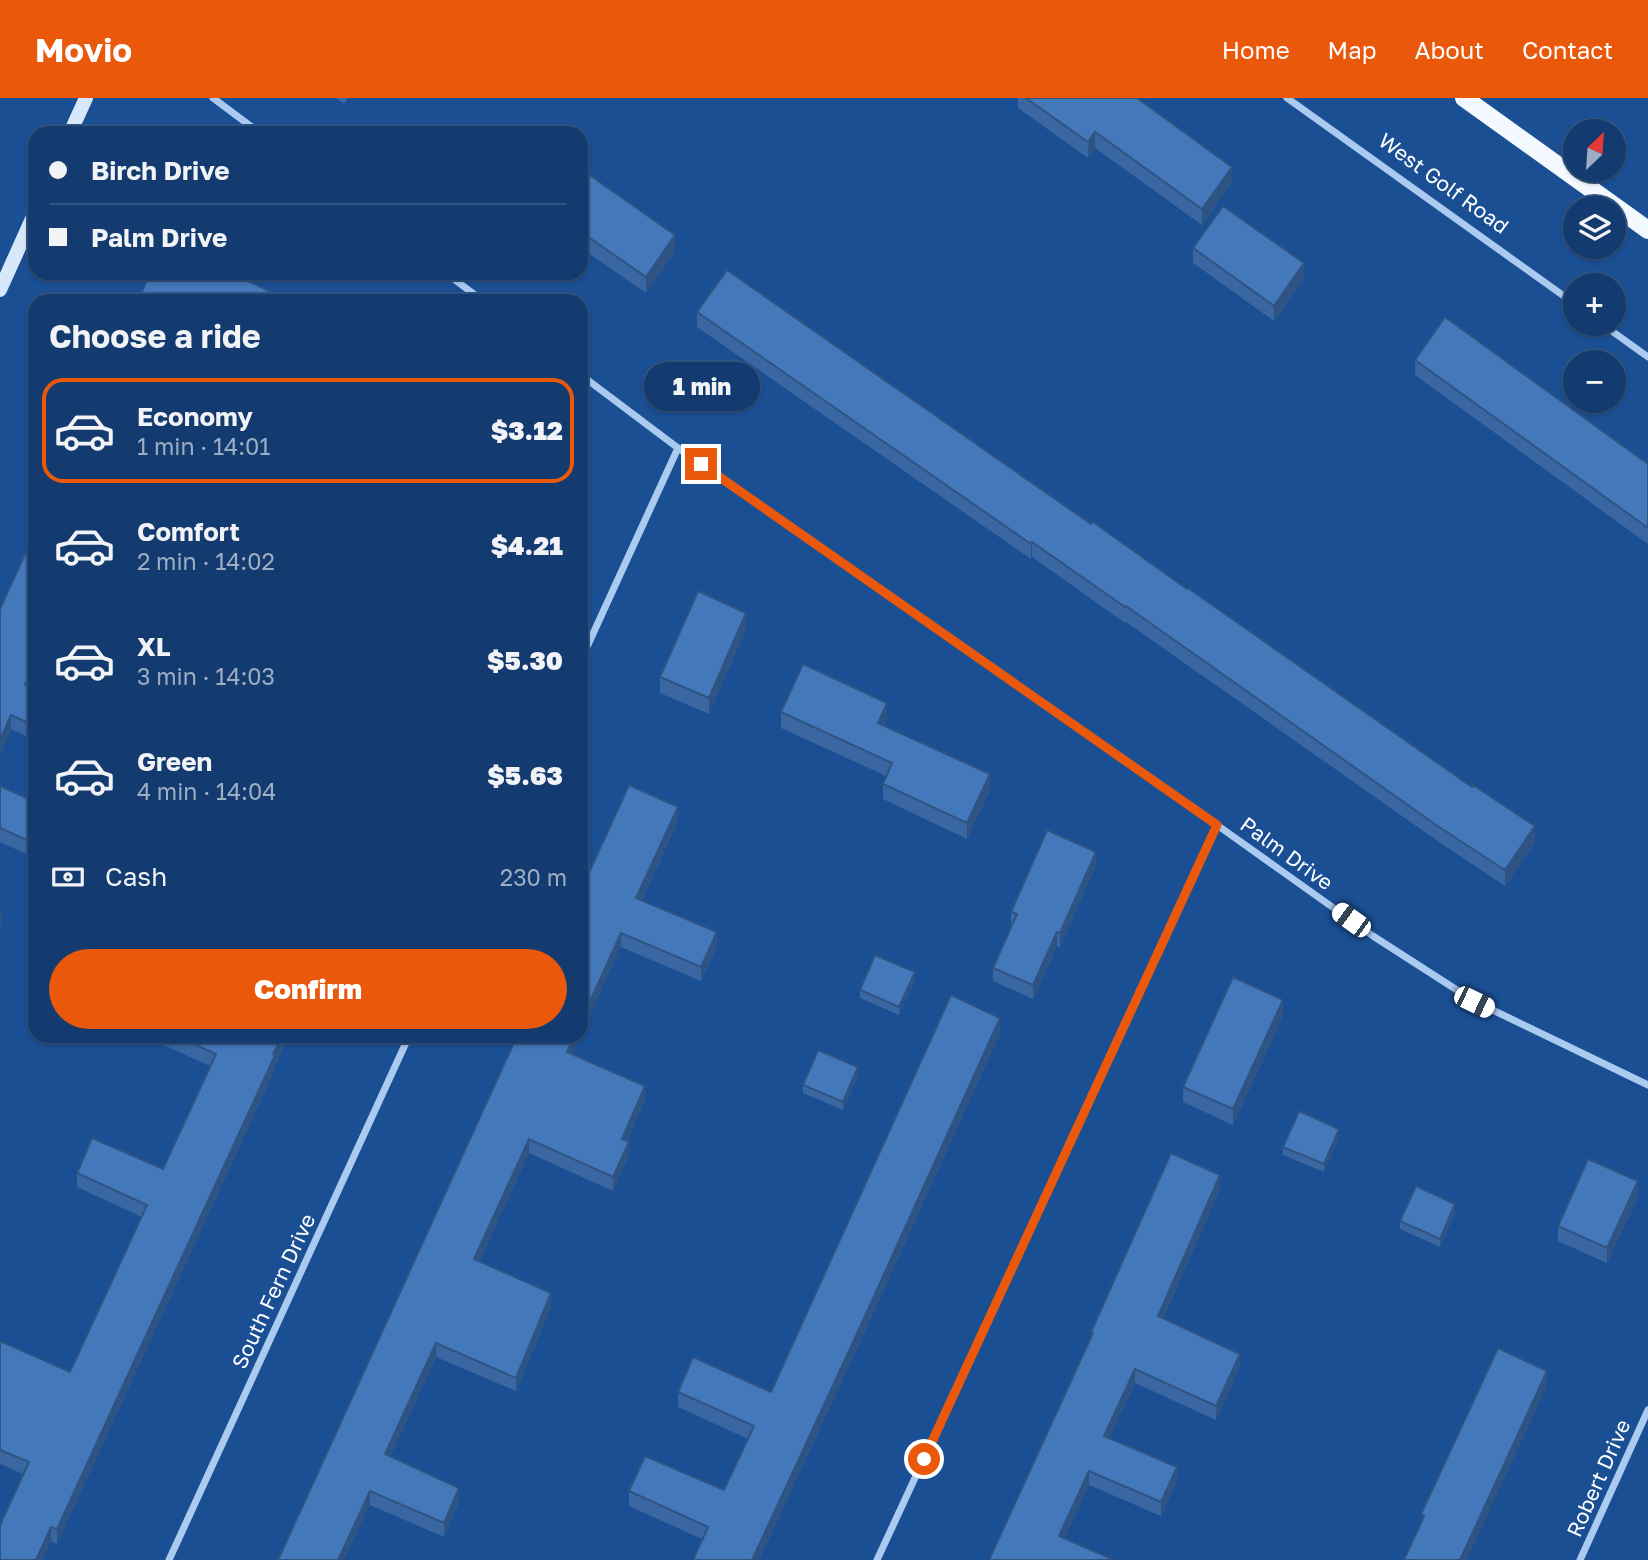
<!DOCTYPE html>
<html lang="en">
<head>
<meta charset="utf-8">
<style>
	body { margin:0; font-family:"Golos Text",sans-serif; background:#1d4274; color:#f1f3f6; height:100vh; display:flex; flex-direction:column; font-size:26px; white-space:nowrap }
	* { box-sizing:border-box; margin:0 }
	p { font-size:23px; color:#9dadc3 }
	.icon { flex:none; width:38px; height:38px; fill:none; stroke:currentColor; stroke-width:2; stroke-linecap:round; stroke-linejoin:round }
	.map { position:relative; flex:1; overflow:hidden }
	.sheet { position:absolute; left:28px; top:196px; width:560px; height:749px; display:flex; flex-direction:column; background:#143b6f; border-radius:21px; box-shadow:0 2px 5px #0004,0 0 0 2px #335582 }
	.sheet>* { flex:none }
	.guide { position:absolute; left:28px; top:28px; width:560px; height:154px; border-radius:21px; box-shadow:0 2px 5px #0004,0 0 0 2px #335582; display:grid; align-content:center; height:154px; padding:0 21px; background:#143b6f }
	.needle { width:46px; rotate:25deg }
	.fabs { position:absolute; left:1563px; top:21px; display:grid; gap:14px }
	.fabs a { display:grid; place-items:center; width:63px; height:63px; border-radius:50%; background:#143b6f; box-shadow:0 2px 5px #0004,0 0 0 2px #335582; font-size:35px }
	.end { position:absolute; width:32px; height:32px; margin:-16px; border:9px solid #ea580c; background:#fff; box-shadow:0 0 0 4px #fff }
	.from { border-radius:50% }
	.bubble { position:absolute; height:49px; border-radius:24px; background:#143b6f; box-shadow:0 2px 5px #0004,0 0 0 2px #335582; font-size:23px; font-weight:800; line-height:49px; text-align:center }
	.car { position:absolute; width:21px; height:42px; margin:-21px -10px; border-radius:9px; box-shadow:0 0 5px 2px #0007; background:linear-gradient(#fff 24%,#345 0 40%,#fff 0 76%,#345 0 86%,#fff 0) }
	.guide b { display:flex; align-items:center; gap:24px; height:66px; font-size:26px }
	.guide b+b { border-top:2px solid #335582 }
	.guide i { width:18px; height:18px; background:#f1f3f6 }
	ul { padding:0; list-style:none }
	li { display:flex; align-items:center; gap:21px; height:105px; margin:0 14px 10px; padding:0 7px; border:4px solid transparent; border-radius:21px }
	li div { flex:1 }
	li b { display:block; font-size:26px }
	li em { font-style:normal; font-weight:800 }
	li.on { border-color:#ea580c }
	li>.icon { width:63px; height:63px; stroke-width:1.5 }
	h2 { padding:0 21px; font-size:32px; line-height:84px }
	.pay { display:flex; align-items:center; gap:18px; height:77px; padding:0 21px; font-size:26px }
	.pay p { margin-inline-start:auto }
	.button { display:flex; gap:14px; margin-top:auto; padding:14px 21px }
	.button a { flex:1; height:80px; border-radius:42px; background:#ea580c; color:#fff; font-size:28px; font-weight:800; line-height:80px; text-align:center }
	header { display:flex; align-items:center; gap:42px; box-sizing:border-box; height:98px; padding:0 35px; background:#ea580c; color:#fff }
	header strong { font-size:33px }
	nav { display:flex; gap:38px; margin-inline-start:auto; font-size:24px }
	.map>svg:first-child { display:block }
	.lines { fill:none; stroke-linecap:round; stroke-linejoin:round }
	.minor { stroke:#abcaf0; stroke-width:7 }
	.secondary { stroke:#d9e7fb; stroke-width:14 }
	.primary { stroke:#f4f8ff; stroke-width:18 }
	.wall { fill:#3a67a1 }
	.shaded-wall { fill:#2f5483 }
	.building { fill:#4378bb; stroke:#2f5483; stroke-width:2 }
	.route { stroke:#ea580c; stroke-width:9 }
	.labels { text-anchor:middle; dominant-baseline:central; stroke-width:5; stroke-linejoin:round; paint-order:stroke }
	.street-label { font-size:21px; fill:#fff; stroke:#1a4f94 }
</style>
</head>
<body>
<header>
<strong>Movio</strong>
<nav><a>Home</a><a>Map</a><a>About</a><a>Contact</a></nav>
</header>
<div class="map">
<svg width="1648" height="1462" viewBox="0 0 1648 1462">
	<rect width="100%" height="100%" fill="#1a4f94"/>
	<g class="lines">
		<!-- minor -->
		<g class="minor">
			<path d="M213,0L260,35"/>
			<path d="M1287,0L1575,206"/>
			<path d="M446,175L483,203"/>
			<path d="M1602,226L1648,259"/>
			<path d="M581,277L678,350L1217,727L1373,838L1474,903L1648,987"/>
			<path d="M581,562L678,350"/>
			<path d="M169,1462L409,938"/>
			<path d="M877,1462L1217,727"/>
			<path d="M1580,1462L1648,1312"/>
		</g>
		<!-- secondary -->
		<g class="secondary">
			<path d="M70,35L86,0"/>
			<path d="M0,192L35,114"/>
		</g>
		<!-- primary -->
		<path class="primary" d="M1464,0L1648,132"/>
	</g>
	<!-- wall -->
	<g class="wall">
		<path d="M336,0H348L344,6Z"/>
		<path d="M1018,0H1137L1232,84L1202,127L1095,50L1088,60L1018,10Z"/>
		<path d="M581,71L675,153L646,195L581,150Z"/>
		<path d="M1193,150L1304,181L1274,223L1193,165Z"/>
		<path d="M697,214L1535,744L1505,788L1439,744L1126,524L1125,525L1032,459L1031,461L697,229Z"/>
		<path d="M1415,262L1648,366V446L1415,277Z"/>
		<path d="M35,434V580L31,589L35,591V642L11,631L0,656Z"/>
		<path d="M746,531L709,616L660,595V579Z"/>
		<path d="M781,614L887,621L884,628L990,692L967,741L883,701V686L886,678L781,630Z"/>
		<path d="M0,688L35,704L31,758L0,744Z"/>
		<path d="M678,723L642,802L717,848L701,883L621,849L581,792Z"/>
		<path d="M1096,767L1060,849L1057,848L1033,901L993,883V870L1011,828V814Z"/>
		<path d="M915,882L899,917L860,900V892Z"/>
		<path d="M1283,918L1233,1027L1183,1004V989Z"/>
		<path d="M1000,935L861,1242L759,1462L702,1441L629,1408V1393L724,1392L748,1341L678,1309V1294H771Z"/>
		<path d="M144,938H288L275,968V971L57,1446L51,1443L23,1376L0,1366V1243L70,1274L142,1119L77,1089V1075L163,1071L210,968Z"/>
		<path d="M573,956L645,1002L627,1043L629,1057L613,1093L529,1055L479,1164L551,1209L516,1293L436,1259L390,1359L459,1404L444,1439L370,1407L278,1462Z"/>
		<path d="M858,977L843,1012L803,995V987Z"/>
		<path d="M1339,1039L1324,1074L1283,1057V1049Z"/>
		<path d="M1220,1091L1163,1221L1240,1269L1216,1322L1135,1285L1109,1340L1177,1383L1161,1418L1089,1387L1064,1441L989,1462L1091,1237V1234Z"/>
		<path d="M1638,1099L1607,1165L1558,1143V1128Z"/>
		<path d="M1455,1114L1440,1149L1400,1131V1123Z"/>
	</g>
	<!-- shaded-wall -->
	<g class="shaded-wall">
		<path d="M1095,34V50L1088,60V44Z"/>
		<path d="M1232,69V84L1202,127V111Z"/>
		<path d="M675,137V153L646,195V179Z"/>
		<path d="M1304,165V181L1274,223V208Z"/>
		<path d="M1032,444V459L1031,461V446Z"/>
		<path d="M746,515V531L709,616V600Z"/>
		<path d="M35,566V580L25,601V587Z"/>
		<path d="M887,605V621L878,641V625Z"/>
		<path d="M11,617V631L0,656V642Z"/>
		<path d="M990,676V692L967,741V725Z"/>
		<path d="M678,709V723L636,814V800Z"/>
		<path d="M1535,728V744L1505,788V772Z"/>
		<path d="M35,734V749L31,758V744Z"/>
		<path d="M1096,754V767L1060,849V835Z"/>
		<path d="M2,810V824L0,828V814Z"/>
		<path d="M717,834V848L701,883V869Z"/>
		<path d="M1057,834V848L1033,901V887Z"/>
		<path d="M621,835V849L581,937V923Z"/>
		<path d="M915,874V882L899,917V909Z"/>
		<path d="M1283,902V918L1233,1027V1011Z"/>
		<path d="M1000,920V935L861,1242L759,1462H752Z"/>
		<path d="M282,938H288L275,968V971L57,1446V1431Z"/>
		<path d="M574,938H581L567,967V954Z"/>
		<path d="M858,969V977L843,1012V1004Z"/>
		<path d="M645,988V1002L622,1054V1041Z"/>
		<path d="M1339,1031V1039L1324,1074V1066Z"/>
		<path d="M529,1041V1055L474,1175V1161Z"/>
		<path d="M629,1044V1057L613,1093V1079Z"/>
		<path d="M1220,1077V1091L1158,1232V1218Z"/>
		<path d="M1638,1083V1099L1607,1165V1150Z"/>
		<path d="M1455,1106V1114L1440,1149V1141Z"/>
		<path d="M551,1195V1209L516,1293V1280Z"/>
		<path d="M436,1245V1259L385,1370V1356Z"/>
		<path d="M1240,1256V1269L1216,1322V1308Z"/>
		<path d="M1135,1271V1285L1104,1352V1338Z"/>
		<path d="M1547,1273V1288L1467,1462H1460Z"/>
		<path d="M1177,1369V1383L1161,1418V1404Z"/>
		<path d="M1089,1373V1387L1059,1452V1438Z"/>
		<path d="M459,1390V1404L444,1439V1425Z"/>
		<path d="M370,1393V1407L344,1462H338Z"/>
		<path d="M51,1429V1443L43,1462H36Z"/>
	</g>
	<!-- building -->
	<g class="building">
		<path d="M1026,0H1137L1232,69L1202,111L1095,34L1088,44Z"/>
		<path d="M521,29L529,35H517Z"/>
		<path d="M581,71L675,137L646,179L581,134Z"/>
		<path d="M1223,108L1304,165L1274,208L1193,150Z"/>
		<path d="M727,172L1091,426L1093,424L1187,491L1188,490L1472,689L1473,687L1535,728L1505,772L1439,729L1126,508L1125,509L1032,444L1031,446L697,214Z"/>
		<path d="M150,175H230L291,203H138Z"/>
		<path d="M1445,219L1648,366V430L1415,262Z"/>
		<path d="M35,434V566L25,587L35,591V628L11,617L0,642V511Z"/>
		<path d="M698,493L746,515L709,600L660,579Z"/>
		<path d="M803,566L887,605L878,625L990,676L967,725L883,686L892,665L781,614Z"/>
		<path d="M629,687L678,709L636,800L717,834L701,869L621,835L581,923V792Z"/>
		<path d="M0,688L35,704V734L31,744L0,730Z"/>
		<path d="M1047,732L1096,754L1060,835L1057,834L1033,887L993,870L1017,816L1011,814Z"/>
		<path d="M875,857L915,874L899,909L860,892Z"/>
		<path d="M1233,879L1283,902L1233,1011L1183,989Z"/>
		<path d="M951,897L1000,920L861,1227L752,1462H693L708,1429L629,1393L645,1358L724,1392L754,1328L678,1294L693,1259L771,1294Z"/>
		<path d="M176,938H282L273,956L275,957L57,1431L51,1429L36,1462H0V1427L29,1364L0,1352V1243L70,1274L147,1107L77,1075L92,1040L163,1071L216,956Z"/>
		<path d="M517,938H574L567,954L645,988L622,1041L629,1044L613,1079L529,1041L474,1161L551,1195L516,1280L436,1245L385,1356L459,1390L444,1425L370,1393L338,1462H278Z"/>
		<path d="M818,952L858,969L843,1004L803,987Z"/>
		<path d="M1299,1013L1339,1031L1324,1066L1283,1049Z"/>
		<path d="M1171,1055L1220,1077L1158,1218L1240,1256L1216,1308L1135,1271L1104,1338L1177,1369L1161,1404L1089,1373L1059,1438L1114,1462H989L1093,1235L1091,1234Z"/>
		<path d="M1588,1061L1638,1083L1607,1150L1558,1128Z"/>
		<path d="M1416,1088L1455,1106L1440,1141L1400,1123Z"/>
		<path d="M1498,1250L1547,1273L1460,1462H1404L1424,1418L1421,1416Z"/>
	</g>
	<g class="lines">
		<!-- route -->
		<path class="route" d="M701,366L1217,727L924,1361"/>
	</g>
	<g class="labels">
		<!-- street labels -->
		<g class="street-label">
			<text transform="translate(1444 85) rotate(36)">West Golf Road</text>
			<text transform="translate(1287 755) rotate(36)">Palm Drive</text>
			<text transform="translate(273 1193) rotate(-65)">South Fern Drive</text>
			<text transform="translate(1598 1380) rotate(-66)">Robert Drive</text>
		</g>
	</g>
</svg>
<div class="fabs">
<a><svg class="needle" viewBox="-14 -14 28 28"><path d="M0-13l5 13h-10z" fill="#e53935"/><path d="M0 13l5-13h-10z" fill="#9dadc3"/></svg></a>
<a><svg class="icon" aria-label="layers" viewBox="0 0 24 24"><path d="M12 4l9 5-9 5-9-5zM3 14l9 5 9-5"/></svg></a>
<a>+</a>
<a>−</a>
</div>
<i class="end from" style="left:924px;top:1361px"></i>
<i class="end" style="left:701px;top:366px"></i>
<div class="bubble" style="left:644px;top:264px;width:116px">1 min</div>
<i class="car" style="left:1351px;top:822px;rotate:306deg"></i>
<i class="car" style="left:1474px;top:904px;rotate:116deg"></i>
<div class="guide">
<b><i class="from"></i>Birch Drive</b>
<b><i></i>Palm Drive</b>
</div>
<section class="sheet">
<h2>Choose a ride</h2>
<ul>
<li class="on"><svg class="icon" aria-label="car" viewBox="0 0 24 24"><path d="M5 17H2v-5l4-1 3-4h7l3 4 3 1v5h-3M9 17h6M6 11h13"/><circle cx="7" cy="17" r="2"/><circle cx="17" cy="17" r="2"/></svg><div><b>Economy</b><p>1 min · 14:01</p></div><em>$3.12</em></li>
<li><svg class="icon" aria-label="car" viewBox="0 0 24 24"><path d="M5 17H2v-5l4-1 3-4h7l3 4 3 1v5h-3M9 17h6M6 11h13"/><circle cx="7" cy="17" r="2"/><circle cx="17" cy="17" r="2"/></svg><div><b>Comfort</b><p>2 min · 14:02</p></div><em>$4.21</em></li>
<li><svg class="icon" aria-label="car" viewBox="0 0 24 24"><path d="M5 17H2v-5l4-1 3-4h7l3 4 3 1v5h-3M9 17h6M6 11h13"/><circle cx="7" cy="17" r="2"/><circle cx="17" cy="17" r="2"/></svg><div><b>XL</b><p>3 min · 14:03</p></div><em>$5.30</em></li>
<li><svg class="icon" aria-label="car" viewBox="0 0 24 24"><path d="M5 17H2v-5l4-1 3-4h7l3 4 3 1v5h-3M9 17h6M6 11h13"/><circle cx="7" cy="17" r="2"/><circle cx="17" cy="17" r="2"/></svg><div><b>Green</b><p>4 min · 14:04</p></div><em>$5.63</em></li>
</ul>
<div class="pay"><svg class="icon" aria-label="cash" viewBox="0 0 24 24"><path d="M3 7h18v10H3z"/><circle cx="12" cy="12" r="2"/></svg>Cash<p>230 m</p></div>
<div class="button"><a>Confirm</a></div>
</section>
</div>
</body>
</html>
